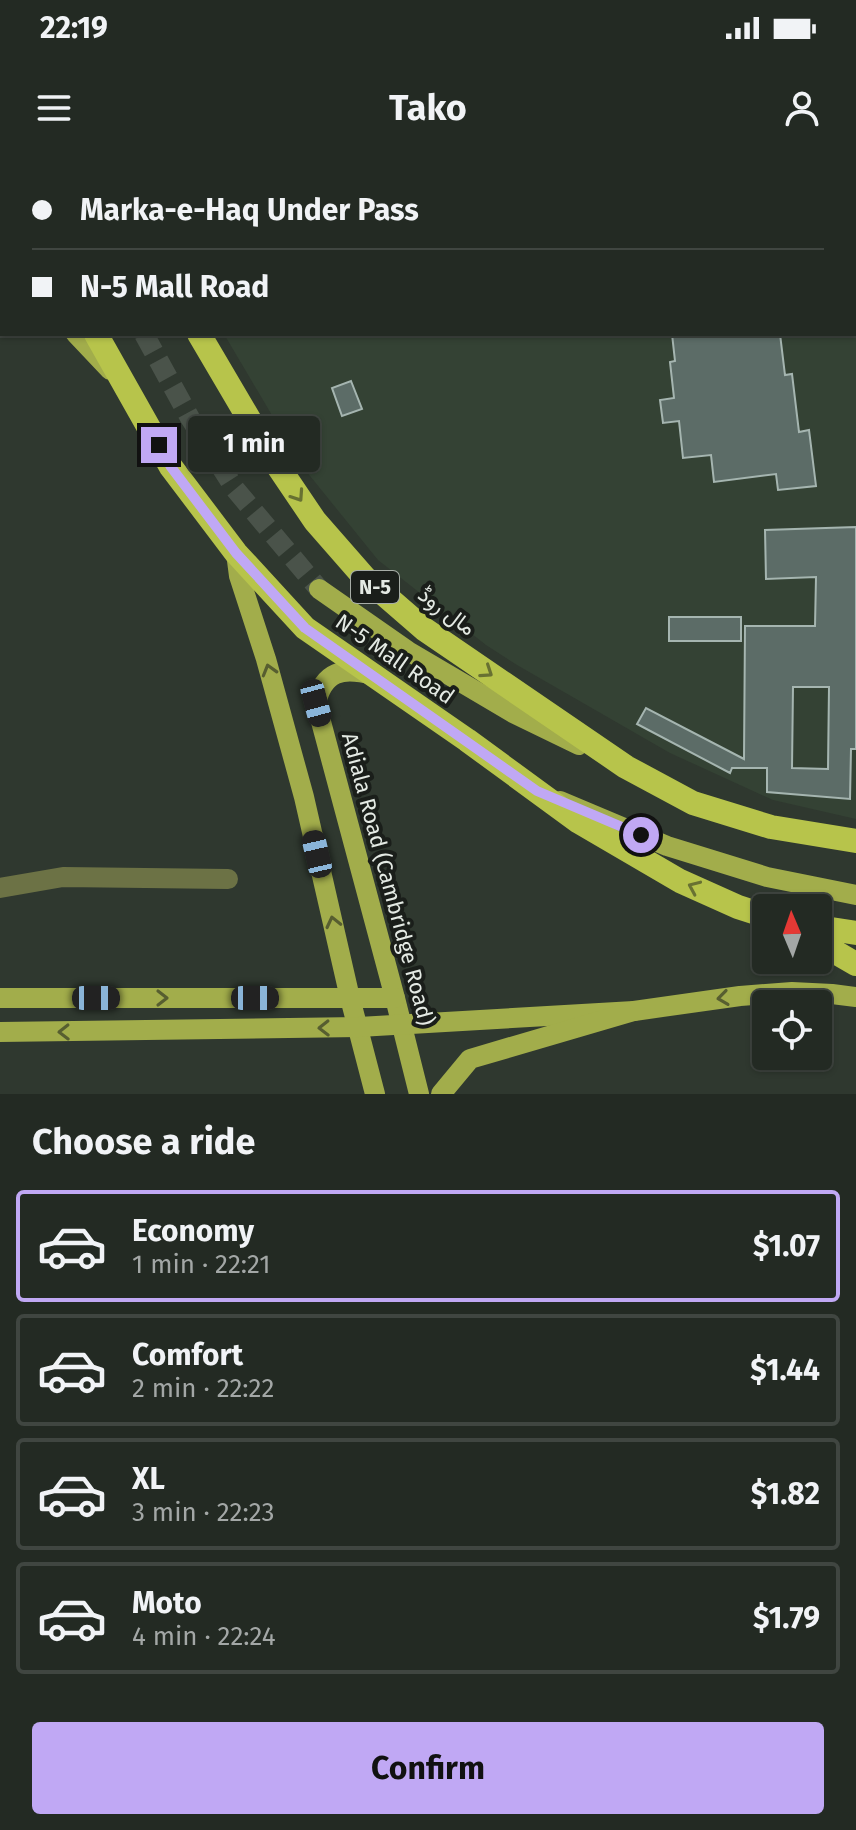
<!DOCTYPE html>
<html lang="en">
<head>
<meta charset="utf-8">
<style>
	body { margin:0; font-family:"Fira Sans",Vazirmatn,sans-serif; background:#2b322b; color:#f1f3f6; height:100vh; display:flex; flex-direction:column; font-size:30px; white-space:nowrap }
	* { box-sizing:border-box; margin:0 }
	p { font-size:26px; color:#a3a7a6 }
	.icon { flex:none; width:44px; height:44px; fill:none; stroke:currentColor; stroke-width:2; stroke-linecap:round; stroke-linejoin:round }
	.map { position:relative; height:934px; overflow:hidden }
	.side { display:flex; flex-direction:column; background:#232a23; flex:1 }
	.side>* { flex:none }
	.hud { position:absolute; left:0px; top:0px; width:856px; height:176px; box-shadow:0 2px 6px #0004,0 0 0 2px #404641; display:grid; align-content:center; height:176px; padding:0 32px; background:#232a23 }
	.needle { width:52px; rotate:358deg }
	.fabs { position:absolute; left:752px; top:734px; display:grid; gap:16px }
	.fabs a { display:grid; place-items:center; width:80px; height:80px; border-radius:8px; background:#232a23; box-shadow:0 2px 6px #0004,0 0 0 2px #404641; font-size:40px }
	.end { position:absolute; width:36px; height:36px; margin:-18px; border:10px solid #c0a8f4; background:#111; box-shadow:0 0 0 4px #111 }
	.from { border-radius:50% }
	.bubble { position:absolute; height:56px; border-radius:8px; background:#232a23; box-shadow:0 2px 6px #0004,0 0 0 2px #404641; font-size:26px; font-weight:700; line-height:56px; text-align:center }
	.car { position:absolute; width:24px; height:48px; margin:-24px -12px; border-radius:10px; box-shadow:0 0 6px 2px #0007; background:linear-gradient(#222 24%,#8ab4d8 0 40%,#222 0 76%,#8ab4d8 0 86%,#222 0) }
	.hud b { display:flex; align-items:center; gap:28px; height:76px; font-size:30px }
	.hud b+b { border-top:2px solid #404641 }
	.hud i { width:20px; height:20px; background:#f1f3f6 }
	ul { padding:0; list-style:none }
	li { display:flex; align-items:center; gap:24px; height:112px; margin:0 16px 12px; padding:0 16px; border:4px solid #404641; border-radius:8px }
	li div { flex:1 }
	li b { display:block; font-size:30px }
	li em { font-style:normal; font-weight:700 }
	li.current { border-color:#c0a8f4 }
	li>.icon { width:72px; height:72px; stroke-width:1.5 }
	h2 { padding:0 32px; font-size:36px; line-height:96px }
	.action { display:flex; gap:16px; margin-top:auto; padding:16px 32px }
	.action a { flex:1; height:92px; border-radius:8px; background:#c0a8f4; color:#111; font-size:32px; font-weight:700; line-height:92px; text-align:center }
	.status { display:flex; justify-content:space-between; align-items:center; height:56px; padding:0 40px; background:#232a23; direction:ltr }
	.status svg { height:22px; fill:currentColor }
	header { display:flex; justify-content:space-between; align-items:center; height:104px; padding:0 32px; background:#232a23; font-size:36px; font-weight:700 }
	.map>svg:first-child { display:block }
	.built { fill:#344234 }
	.building { fill:#5c6c67; stroke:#a5b5b0; stroke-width:2; fill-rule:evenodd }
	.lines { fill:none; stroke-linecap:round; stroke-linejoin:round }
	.major-tunnel { stroke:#4a534a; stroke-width:20; stroke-dasharray:20 10; stroke-linecap:butt }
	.minor { stroke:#6c7245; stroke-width:20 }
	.major { stroke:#a2ad4b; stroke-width:20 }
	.highway { stroke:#b7c44b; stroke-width:24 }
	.oneway { stroke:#687132 }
	.oneway2 { stroke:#575e30 }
	.route { stroke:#c0a8f4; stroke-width:10 }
	.labels { text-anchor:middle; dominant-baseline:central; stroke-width:8; stroke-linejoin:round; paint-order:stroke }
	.shield { fill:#1a1e1a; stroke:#a7ada7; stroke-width:2 }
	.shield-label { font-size:20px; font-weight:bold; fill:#e4eae4 }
	.street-label { font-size:22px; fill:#e4eae4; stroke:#1a1e1a }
</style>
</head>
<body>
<div class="status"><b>22:19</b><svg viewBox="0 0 49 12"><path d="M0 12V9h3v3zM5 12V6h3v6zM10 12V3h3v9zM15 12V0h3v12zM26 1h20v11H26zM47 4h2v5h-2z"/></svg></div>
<header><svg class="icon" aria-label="menu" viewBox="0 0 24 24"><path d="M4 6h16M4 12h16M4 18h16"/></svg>Tako<svg class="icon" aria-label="person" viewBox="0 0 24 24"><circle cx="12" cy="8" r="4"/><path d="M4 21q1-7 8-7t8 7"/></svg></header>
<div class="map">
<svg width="856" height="934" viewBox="0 0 856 934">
	<rect width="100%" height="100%" fill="#2f382f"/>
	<!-- built -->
	<path class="built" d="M105,0H856V659L773,640L670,593L517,505L486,485L378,400L302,306L224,174H854V2H106Z"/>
	<!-- building -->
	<g class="building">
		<path d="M672,174H780L785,215L792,214L799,272L809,270L816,326L778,330L776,314L714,322L711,295L683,298L679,261L663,263L660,240L674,238L670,202L675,201Z"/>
		<path d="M351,221L362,249L342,256L332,228Z"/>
		<path d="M856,367V589H851L850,639L767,632V608H732L730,613L637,564L646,548L744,599L745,466H815L816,417L766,419L765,370ZM793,527H829L828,609L792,608Z"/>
		<rect x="669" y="457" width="72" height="24"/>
	</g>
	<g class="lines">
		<!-- major-tunnel -->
		<g class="major-tunnel">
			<path d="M0,46L2,47"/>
			<path d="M144,174L190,258L235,329L319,429"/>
		</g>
		<!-- minor -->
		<g class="minor">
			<path d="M629,0L630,2"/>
			<path d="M657,2L658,0"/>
			<path d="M692,2L704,0"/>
			<path d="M0,728L63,717L228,719"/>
		</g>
		<!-- major -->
		<g class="major">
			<path d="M0,112L2,113"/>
			<path d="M76,174L110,210"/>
			<path d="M236,393L239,416L266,499L304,637L350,838L375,934"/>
			<path d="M319,429L408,491L513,553L579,585"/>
			<path d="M373,515C342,507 324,511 316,543L395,838L419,934"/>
			<path d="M560,641L667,686L767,717L856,735"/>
			<path d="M0,838H395"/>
			<path d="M0,872L359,867L634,851"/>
			<path d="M441,934L470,899L634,851L740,836L792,832L832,834L856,837"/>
		</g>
		<!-- highway -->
		<g class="highway">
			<path d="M75,0L76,2"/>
			<path d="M0,31L2,34"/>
			<path d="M96,174L171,307L236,393L305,468L467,580L579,662L680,721L738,747L766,756"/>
			<path d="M199,174L269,293L315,361L364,417L424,469L626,607L693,643L771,667L856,681"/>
			<path d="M818,767L856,773"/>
			<path d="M818,782L856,804"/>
		</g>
	</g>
	<!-- one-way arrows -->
	<defs><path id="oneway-chevron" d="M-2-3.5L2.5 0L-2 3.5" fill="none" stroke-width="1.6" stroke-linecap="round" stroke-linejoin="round" transform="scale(2)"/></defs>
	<g class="oneway">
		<use href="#oneway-chevron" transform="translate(298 336) rotate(56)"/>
		<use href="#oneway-chevron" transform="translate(487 512) rotate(34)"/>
		<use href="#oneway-chevron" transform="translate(694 727) rotate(-156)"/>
	</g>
	<g class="oneway2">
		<use href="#oneway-chevron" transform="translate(269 510) rotate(-106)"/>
		<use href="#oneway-chevron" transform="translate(333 762) rotate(-103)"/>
		<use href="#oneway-chevron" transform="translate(162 838)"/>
		<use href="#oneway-chevron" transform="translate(723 838) rotate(172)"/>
		<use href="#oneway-chevron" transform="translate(324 868) rotate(179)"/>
		<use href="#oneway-chevron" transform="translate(64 872) rotate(179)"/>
	</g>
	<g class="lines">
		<!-- route -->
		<path class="route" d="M159,285L171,307L236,393L305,468L537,631L641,675"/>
	</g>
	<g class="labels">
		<!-- shield labels -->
		<rect class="shield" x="351" y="411" width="48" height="32" rx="6"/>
		<g class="shield-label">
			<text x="375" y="427">N-5</text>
		</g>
		<!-- street labels -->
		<g class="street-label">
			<text transform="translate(447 451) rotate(37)">مال روڈ</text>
			<text transform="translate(395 499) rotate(35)">N-5 Mall Road</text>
			<text transform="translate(388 719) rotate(75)">Adiala Road (Cambridge Road)</text>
		</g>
	</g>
</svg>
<div class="fabs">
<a><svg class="needle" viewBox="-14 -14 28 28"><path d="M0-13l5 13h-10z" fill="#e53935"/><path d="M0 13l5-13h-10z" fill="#a3a7a6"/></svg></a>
<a><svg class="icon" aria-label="locate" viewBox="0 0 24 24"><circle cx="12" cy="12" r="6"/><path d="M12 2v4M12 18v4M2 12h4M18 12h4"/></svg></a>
</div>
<i class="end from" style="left:641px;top:675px"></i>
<i class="end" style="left:159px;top:285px"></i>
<div class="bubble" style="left:188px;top:256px;width:132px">1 min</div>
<i class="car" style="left:316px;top:543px;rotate:165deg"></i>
<i class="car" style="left:317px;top:694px;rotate:347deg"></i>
<i class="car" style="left:96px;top:838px;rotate:90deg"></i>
<i class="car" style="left:255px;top:838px;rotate:90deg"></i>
<div class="hud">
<b><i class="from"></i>Marka-e-Haq Under Pass</b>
<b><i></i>N-5 Mall Road</b>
</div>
</div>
<section class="side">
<h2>Choose a ride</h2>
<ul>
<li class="current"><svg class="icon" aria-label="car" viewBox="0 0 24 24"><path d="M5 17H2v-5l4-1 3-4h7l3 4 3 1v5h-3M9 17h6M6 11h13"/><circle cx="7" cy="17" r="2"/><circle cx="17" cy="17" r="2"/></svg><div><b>Economy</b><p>1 min · 22:21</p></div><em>$1.07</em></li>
<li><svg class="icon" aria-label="car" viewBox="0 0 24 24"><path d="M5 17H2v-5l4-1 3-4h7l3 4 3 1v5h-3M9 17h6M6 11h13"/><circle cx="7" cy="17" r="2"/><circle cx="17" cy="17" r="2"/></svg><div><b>Comfort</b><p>2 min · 22:22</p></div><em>$1.44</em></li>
<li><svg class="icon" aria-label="car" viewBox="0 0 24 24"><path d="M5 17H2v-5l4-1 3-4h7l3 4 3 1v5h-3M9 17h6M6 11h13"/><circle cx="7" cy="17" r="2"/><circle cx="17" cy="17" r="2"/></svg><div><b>XL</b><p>3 min · 22:23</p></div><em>$1.82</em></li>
<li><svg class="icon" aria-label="car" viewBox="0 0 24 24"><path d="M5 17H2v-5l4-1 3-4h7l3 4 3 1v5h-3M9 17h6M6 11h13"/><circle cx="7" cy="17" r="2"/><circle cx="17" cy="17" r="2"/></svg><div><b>Moto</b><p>4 min · 22:24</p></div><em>$1.79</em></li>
</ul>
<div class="action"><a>Confirm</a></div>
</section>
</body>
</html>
